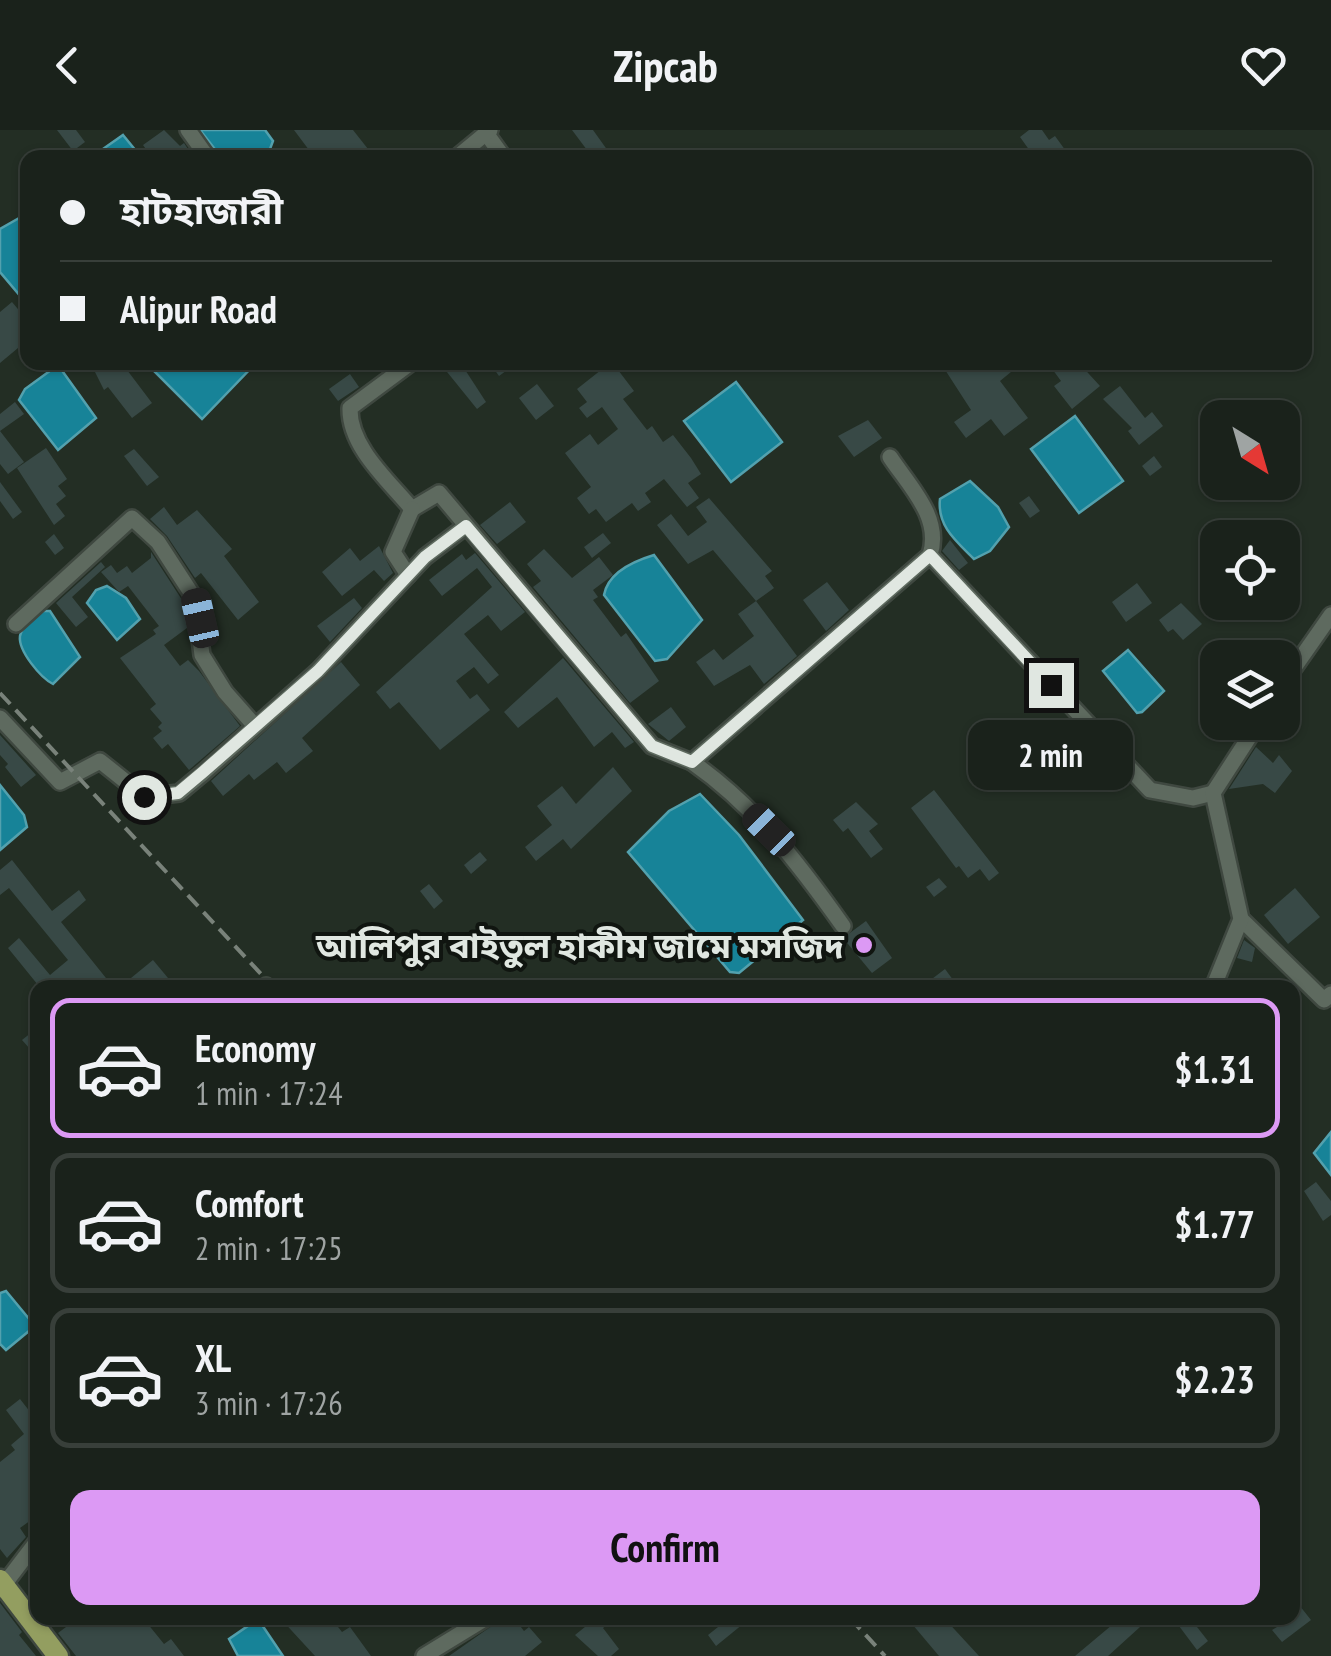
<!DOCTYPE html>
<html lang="en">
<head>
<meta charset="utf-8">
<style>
	body { margin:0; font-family:"PT Sans Narrow","Noto Sans Bengali",sans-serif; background:#232a24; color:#f1f3f6; height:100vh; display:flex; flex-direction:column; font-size:38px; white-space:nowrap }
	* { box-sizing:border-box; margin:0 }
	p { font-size:32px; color:#9fa4a3 }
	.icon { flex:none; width:55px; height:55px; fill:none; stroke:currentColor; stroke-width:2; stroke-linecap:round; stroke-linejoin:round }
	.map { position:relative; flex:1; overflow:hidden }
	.drawer { position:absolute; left:30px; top:850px; width:1270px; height:645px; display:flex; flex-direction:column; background:#1a221b; border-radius:20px; box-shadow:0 2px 8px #0004,0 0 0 2px #383f3a }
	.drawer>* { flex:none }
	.banner { position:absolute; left:20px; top:20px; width:1292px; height:220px; border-radius:20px; box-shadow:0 2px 8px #0004,0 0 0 2px #383f3a; display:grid; align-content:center; height:220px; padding:0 40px; background:#1a221b }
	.needle { width:65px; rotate:143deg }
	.buttons { position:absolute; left:1200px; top:270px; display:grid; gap:20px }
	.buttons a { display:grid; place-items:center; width:100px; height:100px; border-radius:20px; background:#1a221b; box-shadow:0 2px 8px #0004,0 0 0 2px #383f3a; font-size:50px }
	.end { position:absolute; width:45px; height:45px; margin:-22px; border:12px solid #e0e7e1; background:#111; box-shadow:0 0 0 5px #111 }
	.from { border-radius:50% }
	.bubble { position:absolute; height:70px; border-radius:20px; background:#1a221b; box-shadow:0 2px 8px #0004,0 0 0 2px #383f3a; font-size:32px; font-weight:800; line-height:70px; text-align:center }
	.car { position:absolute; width:30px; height:60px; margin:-30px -15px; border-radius:12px; box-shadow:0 0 8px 2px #0007; background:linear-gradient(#222 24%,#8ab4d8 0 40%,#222 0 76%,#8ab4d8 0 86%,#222 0) }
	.banner b { display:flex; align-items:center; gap:35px; height:95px; font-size:38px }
	.banner b+b { border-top:2px solid #383f3a }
	.banner i { width:25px; height:25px; background:#f1f3f6 }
	ul { padding:18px 0 0; list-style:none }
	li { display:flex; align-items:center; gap:30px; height:140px; margin:0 20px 15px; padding:0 20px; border:5px solid #383f3a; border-radius:20px }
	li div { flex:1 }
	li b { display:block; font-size:38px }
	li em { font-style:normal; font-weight:800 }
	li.active { border-color:#dc99f4 }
	li>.icon { width:90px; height:90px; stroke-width:1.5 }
	.cta { display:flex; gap:20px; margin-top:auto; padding:20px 40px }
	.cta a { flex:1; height:115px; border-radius:20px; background:#dc99f4; color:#111; font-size:40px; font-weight:800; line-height:115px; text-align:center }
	header { display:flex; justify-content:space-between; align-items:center; height:130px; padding:0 40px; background:#1a221b; font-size:45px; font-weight:800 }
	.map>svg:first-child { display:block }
	.water { fill:#178398; stroke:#53a1ae; stroke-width:2.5 }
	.building { fill:#384946 }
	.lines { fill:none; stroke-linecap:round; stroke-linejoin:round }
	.minor-casing { stroke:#3f4840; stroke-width:20 }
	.major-casing { stroke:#3f4840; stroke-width:25 }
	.minor { stroke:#5e6a5f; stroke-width:15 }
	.major { stroke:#939e60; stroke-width:20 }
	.rail { stroke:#79827a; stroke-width:4; stroke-dasharray:15 8; stroke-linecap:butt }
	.route { stroke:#e0e7e1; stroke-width:12 }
	.poi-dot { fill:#dc99f4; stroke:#101510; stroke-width:4 }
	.labels { text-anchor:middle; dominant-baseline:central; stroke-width:8; stroke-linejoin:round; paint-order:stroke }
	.poi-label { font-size:35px; font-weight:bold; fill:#e0e7e1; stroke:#101510; text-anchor:end }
</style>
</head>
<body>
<header><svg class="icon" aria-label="back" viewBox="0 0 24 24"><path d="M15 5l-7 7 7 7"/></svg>Zipcab<svg class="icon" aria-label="heart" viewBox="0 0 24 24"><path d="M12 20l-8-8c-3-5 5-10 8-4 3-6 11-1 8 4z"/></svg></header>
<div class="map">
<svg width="1331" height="1526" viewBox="0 0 1331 1526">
	<rect width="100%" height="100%" fill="#232e24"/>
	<!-- water -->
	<g class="water">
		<path d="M200,0H265L273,11L267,27H221Z"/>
		<path d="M123,5L141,27H91L93,26Z"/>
		<path d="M21,87L27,92V174L0,142V99Z"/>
		<path d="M146,233L254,232L255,234L202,289Z"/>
		<path d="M58,235L96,288L58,320L19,270L25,259Z"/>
		<path d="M736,252L782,312L731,352L684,291Z"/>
		<path d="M1075,286L1123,351L1079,383L1031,319Z"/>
		<path d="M970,351L998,377L1009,397L990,421L974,429C956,411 937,396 940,369Z"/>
		<path d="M654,425L702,490L667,529L655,531L604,465C608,443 634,431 654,425Z"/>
		<path d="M107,456L126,468L140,489L117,510L87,473L96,460Z"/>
		<path d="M43,481H50L80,527L53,554C41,548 18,521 20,506C22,495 35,487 43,481Z"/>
		<path d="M1128,520L1164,561L1142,582L1137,583L1103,541Z"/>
		<path d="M0,655L24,685L27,697L0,720Z"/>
		<path d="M700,664L739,705L803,790L739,843L730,842L628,722L669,681Z"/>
		<path d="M1331,1002V1045L1314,1023Z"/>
		<path d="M6,1161L35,1196L6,1220L0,1214V1163Z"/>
		<path d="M258,1489L283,1526H238L229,1509Z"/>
	</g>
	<!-- building -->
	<g class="building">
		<path d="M57,0H76L85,12L73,21Z"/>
		<path d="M164,0L180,16L184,13L194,28H152L143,15Z"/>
		<path d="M294,0H353L368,19L356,28H315Z"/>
		<path d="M572,0H593L613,28H593Z"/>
		<path d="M1029,0H1042L1049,10L1055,6L1071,28H1035L1020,7Z"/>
		<path d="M12,172L28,191L19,200L28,210V229L18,218L0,233V182Z"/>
		<path d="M90,232H121L152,273L132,288L108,257L104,260Z"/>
		<path d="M439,232H460L486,272L477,279Z"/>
		<path d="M489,232H518L499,246Z"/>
		<path d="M596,232H612L634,261L623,269L647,300L652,296L663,312L673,305L691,328L701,344L688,353L699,368L687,377L664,349L645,363L651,372L638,381L632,373L606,392L596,379L589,384L577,368L591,357L565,323L590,304L598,315L618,299L602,277L587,288L579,278L587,272L577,259L601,240Z"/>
		<path d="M940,232H1023L1000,251L1028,288L1004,306L991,289L966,308L954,292L971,280Z"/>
		<path d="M1047,232H1078L1100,256L1072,279L1054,256L1061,251Z"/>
		<path d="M350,244L359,257L338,271L329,259Z"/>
		<path d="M537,254L554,276L536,290L519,268Z"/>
		<path d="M1120,256L1145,288L1152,282L1163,296L1139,315L1128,301L1132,298L1103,269Z"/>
		<path d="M15,272L24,284L0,301L24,332L8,344L0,334V284Z"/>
		<path d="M868,290L882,308L854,327L838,306Z"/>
		<path d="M46,318L67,349L58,356L66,366L56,374L65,386L54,395L17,338Z"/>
		<path d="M134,319L159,347L147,356L124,326Z"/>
		<path d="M1154,326L1162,337L1150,346L1142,336Z"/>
		<path d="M0,352L22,382L13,389L0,371Z"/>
		<path d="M1029,366L1040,381L1030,388L1019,373Z"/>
		<path d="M709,368L772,441L765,446L774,458L756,471L713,420L688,434L657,395L671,384L688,406L707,392L696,377Z"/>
		<path d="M510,372L526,392L497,414L480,395Z"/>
		<path d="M164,377L177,395L197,380L232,419L224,426L259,472L238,490L201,443L195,448L167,406L150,389Z"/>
		<path d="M603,403L611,413L592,428L584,417Z"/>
		<path d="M54,404L64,418L55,425L45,412Z"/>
		<path d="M950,410L968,433L959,440L942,421Z"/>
		<path d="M379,416L393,443L384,451L374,440L342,466L322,442L350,418L360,431Z"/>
		<path d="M544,419L572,448L599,427L613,445L593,460L598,467L593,470L621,507L626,503L659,551L630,573L533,457L541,451L527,434Z"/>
		<path d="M151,422L184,473L187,498L164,515L180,536L188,530L199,541L240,596L189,640L168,614L162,619L153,608L162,601L158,597L162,593L150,579L156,574L120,528L156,504L153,500L159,496L128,456L119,462L101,442L111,435L117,443L127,436L132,443L151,428Z"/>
		<path d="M475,423L525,482L501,501L488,485L464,504L499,545L488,554L474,537L456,551L470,569L477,564L490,580L440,620L399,572L390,579L376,562L492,457L477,438L442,466L429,450L462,424L466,430Z"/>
		<path d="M101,432L105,437L72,467L88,487L76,497L56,473Z"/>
		<path d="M827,452L849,480L826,501L803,470Z"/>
		<path d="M1137,453L1152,473L1126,492L1112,472Z"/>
		<path d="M354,468L362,478L330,512L317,496Z"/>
		<path d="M756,471L797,526L764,554L750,535L714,556L696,532L714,519L723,530L754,506L738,484Z"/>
		<path d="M1181,473L1202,494L1183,510L1173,499L1168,502L1159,490Z"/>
		<path d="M563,528L634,612L625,618L612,602L594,617L557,567L518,598L504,582Z"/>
		<path d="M341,532L360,555L302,608L313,621L286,643L277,632L254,650L249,644L223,666L211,651Z"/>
		<path d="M671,577L686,597L669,611L648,594Z"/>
		<path d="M0,605L36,645L21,657L5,637L8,634L0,625Z"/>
		<path d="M1256,617L1273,633L1279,625L1292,641L1275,663L1263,654L1229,659Z"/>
		<path d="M613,637L632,661L571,719L563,709L536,731L525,717L552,695L537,676L562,656L576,674Z"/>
		<path d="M934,660L999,743L989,751L980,739L968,748L959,736L956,738L911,678Z"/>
		<path d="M856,672L878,694L869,701L883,719L871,728L848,698L843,702L833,690Z"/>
		<path d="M480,722L487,730L471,744L464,735Z"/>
		<path d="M12,730L52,781L79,760L86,770L61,792L114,858H35L38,855L8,818L19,808L50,845L68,830L9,758L0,765V740Z"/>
		<path d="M939,748L947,757L934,767L926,757Z"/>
		<path d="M429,754L443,771L434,779L420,761Z"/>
		<path d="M1295,758L1320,787L1288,814L1264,785Z"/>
		<path d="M866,791L892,828L872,843L843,808Z"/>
		<path d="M1244,810L1255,818L1252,832L1237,828Z"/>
		<path d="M153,830L168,848L157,858H138L131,848Z"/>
		<path d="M945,839L959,858H920Z"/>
		<path d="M32,902L38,908V928L22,910Z"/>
		<path d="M1316,1052L1331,1071V1085L1323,1091L1304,1061Z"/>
		<path d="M20,1269L38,1292V1385L20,1398L26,1407L7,1428L0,1419V1332L15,1320L11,1315L24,1304L6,1280Z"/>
		<path d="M1292,1466L1311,1490L1282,1512L1272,1500L1292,1488Z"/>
		<path d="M0,1473L22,1502L19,1505L36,1526H0Z"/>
		<path d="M78,1488H143L164,1514L171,1509L184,1526H76L58,1503Z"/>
		<path d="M280,1488H331L342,1502L350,1497L371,1526H315Z"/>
		<path d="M503,1488H514L524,1501L529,1497L542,1512L525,1526H449Z"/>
		<path d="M596,1488H616L603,1498L619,1519L611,1526H598L575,1505Z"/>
		<path d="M719,1488H738L743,1494L716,1516L708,1505L723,1493Z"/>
		<path d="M907,1488H944L979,1526H939Z"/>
		<path d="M1106,1488H1132L1140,1497L1108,1526H1075L1112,1495Z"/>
		<path d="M1173,1488H1190L1208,1511L1197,1520Z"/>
	</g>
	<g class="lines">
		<defs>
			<g id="minor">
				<path d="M188,0L208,28"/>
				<path d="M486,3L504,28"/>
				<path d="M456,28L490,0"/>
				<path d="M412,232L350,278C349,317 389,351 412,379L439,363L652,616L692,632L930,425L1150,660L1193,668L1213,663"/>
				<path d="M890,327C910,357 942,388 930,425"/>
				<path d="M408,445L393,422L412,379"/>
				<path d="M16,494L132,388L158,412L195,469L202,525L225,562L255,596"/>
				<path d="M1282,555L1331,485"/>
				<path d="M0,588L60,652L100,631L145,667L179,663L203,643L318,541L425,427L466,396"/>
				<path d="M692,632C755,676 799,734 843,796"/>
				<path d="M1241,789L1324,870L1331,864"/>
				<path d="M265,858L266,856"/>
				<path d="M1213,858L1241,789L1213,663L1259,592"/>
				<path d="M0,1460L38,1410"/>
				<path d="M424,1526L486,1488"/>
			</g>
			<path id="major" d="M0,1450L58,1526"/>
		</defs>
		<!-- minor casing -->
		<use href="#minor" class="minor-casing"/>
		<!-- major casing -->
		<use href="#major" class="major-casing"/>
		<!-- minor -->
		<use href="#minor" class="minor"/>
		<!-- major -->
		<use href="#major" class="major"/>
		<!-- rail -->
		<g class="rail">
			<path d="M0,563L274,858"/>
			<path d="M850,1488L885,1526"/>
		</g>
	</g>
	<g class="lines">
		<!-- route -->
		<path class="route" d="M144,667L178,663L203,642L318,541L425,427L466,396L652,616L692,632L930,425L1051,555"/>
	</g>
	<!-- markers -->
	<circle class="poi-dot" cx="864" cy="815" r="10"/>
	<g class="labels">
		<!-- poi labels -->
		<g class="poi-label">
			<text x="844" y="815">আলিপুর বাইতুল হাকীম জামে মসজিদ</text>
		</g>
	</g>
</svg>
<div class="buttons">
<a><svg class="needle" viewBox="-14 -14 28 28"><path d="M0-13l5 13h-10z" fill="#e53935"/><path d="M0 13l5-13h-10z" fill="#9fa4a3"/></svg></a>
<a><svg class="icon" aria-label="locate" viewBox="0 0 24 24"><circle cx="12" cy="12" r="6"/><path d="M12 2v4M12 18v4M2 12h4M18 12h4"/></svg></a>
<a><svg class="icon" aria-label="layers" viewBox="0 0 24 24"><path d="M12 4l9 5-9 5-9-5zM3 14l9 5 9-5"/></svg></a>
</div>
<i class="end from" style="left:144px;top:667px"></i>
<i class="end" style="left:1051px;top:555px"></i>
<div class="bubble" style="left:968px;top:590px;width:165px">2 min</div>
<i class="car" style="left:200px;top:488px;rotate:347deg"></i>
<i class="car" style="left:769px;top:700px;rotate:315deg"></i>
<div class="banner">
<b><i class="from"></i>হাটহাজারী</b>
<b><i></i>Alipur Road</b>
</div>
<section class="drawer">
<ul>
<li class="active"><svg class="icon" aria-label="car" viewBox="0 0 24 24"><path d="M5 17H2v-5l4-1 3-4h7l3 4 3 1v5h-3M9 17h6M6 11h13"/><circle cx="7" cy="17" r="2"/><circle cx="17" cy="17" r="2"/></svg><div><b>Economy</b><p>1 min · 17:24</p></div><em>$1.31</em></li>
<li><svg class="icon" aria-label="car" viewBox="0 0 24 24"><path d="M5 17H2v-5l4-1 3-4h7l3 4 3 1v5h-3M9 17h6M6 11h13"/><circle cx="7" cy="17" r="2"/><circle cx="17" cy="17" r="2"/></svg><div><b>Comfort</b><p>2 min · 17:25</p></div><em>$1.77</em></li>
<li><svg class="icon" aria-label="car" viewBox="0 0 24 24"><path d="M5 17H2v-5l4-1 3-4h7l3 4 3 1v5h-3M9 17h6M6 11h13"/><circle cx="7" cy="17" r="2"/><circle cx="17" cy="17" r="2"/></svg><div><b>XL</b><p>3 min · 17:26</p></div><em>$2.23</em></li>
</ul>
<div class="cta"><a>Confirm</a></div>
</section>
</div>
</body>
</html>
